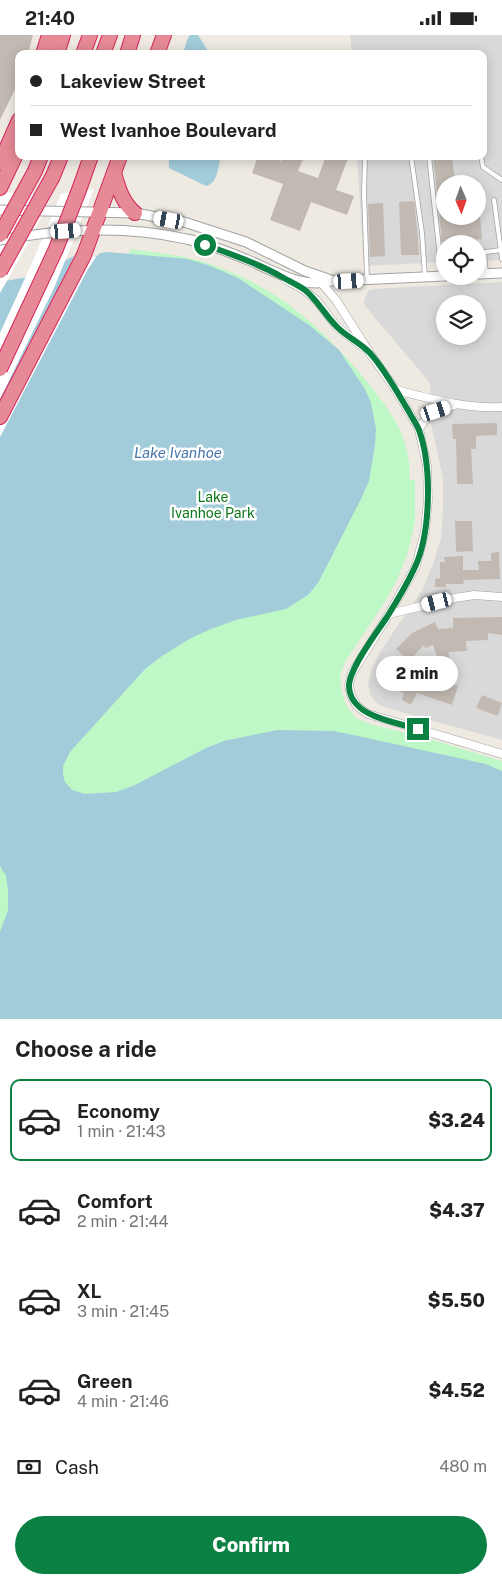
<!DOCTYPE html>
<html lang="en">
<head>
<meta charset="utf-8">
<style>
	body { margin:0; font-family:"Public Sans",sans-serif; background:#f6f6f6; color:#222; height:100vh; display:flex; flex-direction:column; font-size:19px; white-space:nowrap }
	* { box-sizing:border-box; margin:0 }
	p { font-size:16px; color:#767676 }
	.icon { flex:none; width:28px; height:28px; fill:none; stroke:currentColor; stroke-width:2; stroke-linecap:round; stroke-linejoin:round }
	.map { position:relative; height:984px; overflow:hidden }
	.drawer { display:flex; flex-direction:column; background:#fff; flex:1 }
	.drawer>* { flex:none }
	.top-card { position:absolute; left:15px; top:15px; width:472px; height:110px; border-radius:10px; box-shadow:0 2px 12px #0003; display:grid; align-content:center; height:110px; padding:0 15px; background:#fff }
	.needle { width:32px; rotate:178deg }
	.tools { position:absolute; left:436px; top:140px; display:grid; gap:10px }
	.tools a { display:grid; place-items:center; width:50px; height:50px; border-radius:50%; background:#fff; box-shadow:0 2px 12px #0003; font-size:25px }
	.end { position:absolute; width:22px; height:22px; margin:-11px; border:6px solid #0b8043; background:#fff; box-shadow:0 0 0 2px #fff }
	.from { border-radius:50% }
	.bubble { position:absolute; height:35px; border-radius:18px; background:#fff; box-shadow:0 2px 12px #0003; font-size:16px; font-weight:800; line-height:35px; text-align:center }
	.car { position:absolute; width:15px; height:30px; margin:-15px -8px; border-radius:6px; box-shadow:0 0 4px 1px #0007; background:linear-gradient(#fff 24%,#345 0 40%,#fff 0 76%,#345 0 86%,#fff 0) }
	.top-card b { display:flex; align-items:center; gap:18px; height:48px; font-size:19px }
	.top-card b+b { border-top:1px solid #e0e0e0 }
	.top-card i { width:12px; height:12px; background:#222 }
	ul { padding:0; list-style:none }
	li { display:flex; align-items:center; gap:15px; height:82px; margin:0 10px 8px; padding:0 5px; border:2px solid transparent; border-radius:10px }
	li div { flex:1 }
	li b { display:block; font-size:19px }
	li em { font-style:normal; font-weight:800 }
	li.current { border-color:#0b8043 }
	li>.icon { width:45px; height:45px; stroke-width:1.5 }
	h2 { padding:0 15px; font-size:22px; line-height:60px }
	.pay { display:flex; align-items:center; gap:12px; height:55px; padding:0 15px; font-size:19px }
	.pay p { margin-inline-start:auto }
	.primary-button { display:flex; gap:10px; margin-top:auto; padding:10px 15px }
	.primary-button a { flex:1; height:58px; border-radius:30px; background:#0b8043; color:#fff; font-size:20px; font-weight:800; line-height:58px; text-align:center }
	.status { display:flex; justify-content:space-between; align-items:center; height:35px; padding:0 25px; background:#fff; direction:ltr }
	.status svg { height:14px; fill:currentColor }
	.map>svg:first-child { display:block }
	.residential { fill:#dad9d9; fill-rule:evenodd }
	.park { fill:#bef8c6 }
	.water { fill:#a3ccdb }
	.pier { fill:#fff }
	.building { fill:#c2bab2 }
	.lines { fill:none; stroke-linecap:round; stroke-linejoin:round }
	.service-casing { stroke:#a3a3a3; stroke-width:5.5 }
	.minor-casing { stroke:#a3a3a3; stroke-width:9 }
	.tertiary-casing { stroke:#a3a3a3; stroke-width:11 }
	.motorway-casing { stroke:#d52659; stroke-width:16 }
	.service { stroke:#fff; stroke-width:4 }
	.minor { stroke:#fff; stroke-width:8 }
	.tertiary { stroke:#fff; stroke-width:9 }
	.motorway { stroke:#e58a96; stroke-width:14 }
	.motorway-bridge-casing { stroke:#d52659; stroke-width:16; stroke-linecap:butt }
	.motorway-bridge { stroke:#e58a96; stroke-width:14 }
	.route { stroke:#0b8043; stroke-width:6 }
	.labels { text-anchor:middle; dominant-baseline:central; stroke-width:5; stroke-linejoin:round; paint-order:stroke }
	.park-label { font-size:14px; fill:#0d781b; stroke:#fff }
	.water-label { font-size:15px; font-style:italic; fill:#4b76aa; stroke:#fff }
</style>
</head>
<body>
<div class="status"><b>21:40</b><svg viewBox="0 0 49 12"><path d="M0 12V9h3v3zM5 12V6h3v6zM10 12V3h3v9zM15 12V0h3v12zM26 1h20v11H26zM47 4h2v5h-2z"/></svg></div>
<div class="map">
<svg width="502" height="984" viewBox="0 0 502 984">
	<rect width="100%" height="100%" fill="#eeeae2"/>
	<!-- residential -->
	<g class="residential">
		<path d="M350,0H502V225L478,226V209H445V227L364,231L357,121H484V19H352ZM445,149H478V181H445Z"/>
		<path d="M502,247V705L391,674L379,670L371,661L368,650L371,636L380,617L422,555L433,529L441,503L443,475V443L431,389L430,348L365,271L364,266L368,256L373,254ZM445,269H478V301H445Z"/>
	</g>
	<!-- park -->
	<path class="park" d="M131,214C157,218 184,220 210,229C275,251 320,290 364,343C383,367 404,391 408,422C410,429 409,437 410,445H415V486L408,517L397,545L385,567L345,627L340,641L341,655L346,670L356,683L370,689L426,703L502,726V984H0V446Z"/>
	<!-- water -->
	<g class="water">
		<path d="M190,0H198L210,19H183L187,5Z"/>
		<path d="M165,121H221C218,132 218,148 206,151L169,133V126Z"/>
		<path d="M108,217L187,224L208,230L238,243L309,290L339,315L365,354L371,368L376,394L375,410L369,446L361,464L318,548L308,560L286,574L236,585L211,594L191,603L162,621L145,634L70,717L63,731V739L65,747L72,755L85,759L116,757L133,751L206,713L224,706L277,695L333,696L358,701L486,729L502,736V984H0V897L8,875V855L6,840L2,835L0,830V247L38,240L74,221L96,222L100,218Z"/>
	</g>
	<!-- pier -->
	<g class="pier">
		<path d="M94,154L54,253L0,364V298L32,228L61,159Z"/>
		<path d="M0,156L13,158L52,160L31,203L0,258Z"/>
		<path d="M74,221L96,222L88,234L0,402V367L68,236Z"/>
	</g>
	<!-- building -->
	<g class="building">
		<path d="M0,0H33L28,19H19V46L0,85Z"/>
		<path d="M258,121H269L281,126L283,121H304L298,136L318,143L326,121H349L336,155L354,161L347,180L311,167L300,196L270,185L283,149L252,138Z"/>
		<path d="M433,121H452L455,149H445V181H480L482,204L442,208Z"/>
		<path d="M414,166L417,193L419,220H401L399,167Z"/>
		<path d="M383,168L385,221L370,222L368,169Z"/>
		<path d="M497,388V400L476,401V414H471L473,449H457L456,404H453L452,389Z"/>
		<path d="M455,486H472L473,516L456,517Z"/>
		<path d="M499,517L500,544L463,545L464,549H446V552H435V544L440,543V527H445L444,522L463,521V535H479L478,526H491V518Z"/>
		<path d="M502,582V600L488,598V605L466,606L467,616L448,617L451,626L440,630L433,610L425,613L424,610L409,626L396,614L412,598L435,587L438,594L453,593V583Z"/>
		<path d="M385,632L411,644L412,640L422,646L440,652L443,646L458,651L452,670L417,658L411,670L402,665L404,658L378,647Z"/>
		<path d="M482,660L502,668L498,681L476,673Z"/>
	</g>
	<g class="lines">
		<defs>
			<g id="service">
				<path d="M365,121L364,158L367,244"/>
				<path d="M411,121L422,198L425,242"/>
				<path d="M429,121L440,222H445"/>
				<path d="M481,121L483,132L502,145"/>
				<path d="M494,165L502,224"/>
				<path d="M484,217L486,239"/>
				<path d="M478,218L501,215"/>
				<path d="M440,222L441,241"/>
			</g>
			<g id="minor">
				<path d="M318,244L336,265L369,317L396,355L419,394L427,431L428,465L425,496L416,531L389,579L352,638L349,650L351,660L357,671L368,679L502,719"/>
				<path d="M286,245L303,254L316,265L337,292L363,312"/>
				<path d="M396,355C432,364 465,374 502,372"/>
				<path d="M419,394C428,378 438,375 455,370"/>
				<path d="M389,579L455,563L474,560L502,562"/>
			</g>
			<g id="tertiary">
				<path d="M0,175L135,178L184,187L246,207L305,236L334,246L445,241"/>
				<path d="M0,205C62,194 124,190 186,204C207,208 228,217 248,225C274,236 302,254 331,246"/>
				<path d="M478,239L502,238"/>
			</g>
			<g id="motorway">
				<path d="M43,19L49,0"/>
				<path d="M57,19L63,0"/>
				<path d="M83,19L90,0"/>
				<path d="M103,19L110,0"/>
				<path d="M127,19L133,0"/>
				<path d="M157,19L164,0"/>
				<path d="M0,128L19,85"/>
				<path d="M35,136L41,121"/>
				<path d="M114,138C118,152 123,169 135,178"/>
				<path d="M53,141L61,121"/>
				<path d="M0,153L19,113"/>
				<path d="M79,155L91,121"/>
				<path d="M0,382L84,220L120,121"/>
			</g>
		</defs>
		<!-- service casing -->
		<use href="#service" class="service-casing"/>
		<!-- minor casing -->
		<use href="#minor" class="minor-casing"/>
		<!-- tertiary casing -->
		<use href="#tertiary" class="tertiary-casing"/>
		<!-- motorway casing -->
		<use href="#motorway" class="motorway-casing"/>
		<!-- service -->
		<use href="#service" class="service"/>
		<!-- minor -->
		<use href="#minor" class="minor"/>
		<!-- tertiary -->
		<use href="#tertiary" class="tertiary"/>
		<!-- motorway -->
		<use href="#motorway" class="motorway"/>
		<defs>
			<g id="motorway-bridge">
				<path d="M0,200L35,136"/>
				<path d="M0,236L53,141"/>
				<path d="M0,334L56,214L79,155"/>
			</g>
		</defs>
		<!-- motorway-bridge casing -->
		<use href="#motorway-bridge" class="motorway-bridge-casing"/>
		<!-- motorway-bridge -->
		<use href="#motorway-bridge" class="motorway-bridge"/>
	</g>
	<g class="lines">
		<!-- route -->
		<path class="route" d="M205,210C232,219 257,228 282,242C289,246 298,250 305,255C318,266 325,280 337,292C347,302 361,308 370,318C385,335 396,355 408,375C411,381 416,388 419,395C432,431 431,497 415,532C407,549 397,566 387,582C377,597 349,634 349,651C350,682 395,687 418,694"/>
	</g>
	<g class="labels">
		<!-- park labels -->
		<g class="park-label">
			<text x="213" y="462">Lake<tspan x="213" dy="16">Ivanhoe Park</tspan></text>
		</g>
		<!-- water labels -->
		<g class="water-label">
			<text x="178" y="417">Lake Ivanhoe</text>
		</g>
	</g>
</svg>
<div class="tools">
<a><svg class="needle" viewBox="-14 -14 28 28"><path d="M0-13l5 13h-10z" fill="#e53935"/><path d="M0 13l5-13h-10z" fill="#767676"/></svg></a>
<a><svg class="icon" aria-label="locate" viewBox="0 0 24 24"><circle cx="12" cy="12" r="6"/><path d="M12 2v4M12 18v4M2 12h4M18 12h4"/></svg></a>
<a><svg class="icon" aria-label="layers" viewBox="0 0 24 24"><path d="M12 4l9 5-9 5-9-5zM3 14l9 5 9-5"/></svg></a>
</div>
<i class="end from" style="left:205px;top:210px"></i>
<i class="end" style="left:418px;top:694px"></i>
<div class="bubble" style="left:376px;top:621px;width:82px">2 min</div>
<i class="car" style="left:169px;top:185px;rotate:280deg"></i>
<i class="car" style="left:66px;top:196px;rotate:86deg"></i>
<i class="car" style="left:349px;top:246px;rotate:87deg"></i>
<i class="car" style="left:436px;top:376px;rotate:72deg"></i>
<i class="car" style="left:437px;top:567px;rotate:256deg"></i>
<div class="top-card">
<b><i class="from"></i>Lakeview Street</b>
<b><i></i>West Ivanhoe Boulevard</b>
</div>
</div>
<section class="drawer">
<h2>Choose a ride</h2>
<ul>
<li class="current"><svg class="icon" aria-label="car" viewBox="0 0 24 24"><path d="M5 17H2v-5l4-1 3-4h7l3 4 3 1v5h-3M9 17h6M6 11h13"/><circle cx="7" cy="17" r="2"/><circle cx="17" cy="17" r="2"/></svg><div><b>Economy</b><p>1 min · 21:43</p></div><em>$3.24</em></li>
<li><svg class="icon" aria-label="car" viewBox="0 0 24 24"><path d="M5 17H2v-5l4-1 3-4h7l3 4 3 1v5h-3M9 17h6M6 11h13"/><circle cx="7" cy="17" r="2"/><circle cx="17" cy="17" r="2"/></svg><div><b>Comfort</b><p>2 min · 21:44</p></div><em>$4.37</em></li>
<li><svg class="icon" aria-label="car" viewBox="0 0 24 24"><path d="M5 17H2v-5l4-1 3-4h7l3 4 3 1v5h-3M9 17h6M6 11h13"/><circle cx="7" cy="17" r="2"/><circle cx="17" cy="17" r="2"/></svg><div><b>XL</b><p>3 min · 21:45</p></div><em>$5.50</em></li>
<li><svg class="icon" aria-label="car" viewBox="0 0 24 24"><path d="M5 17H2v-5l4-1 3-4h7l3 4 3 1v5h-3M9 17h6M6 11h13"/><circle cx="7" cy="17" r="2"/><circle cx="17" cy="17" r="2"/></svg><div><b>Green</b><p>4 min · 21:46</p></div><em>$4.52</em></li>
</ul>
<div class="pay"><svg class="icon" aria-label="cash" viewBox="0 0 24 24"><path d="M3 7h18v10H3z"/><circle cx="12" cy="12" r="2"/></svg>Cash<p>480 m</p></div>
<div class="primary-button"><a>Confirm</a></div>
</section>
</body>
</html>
